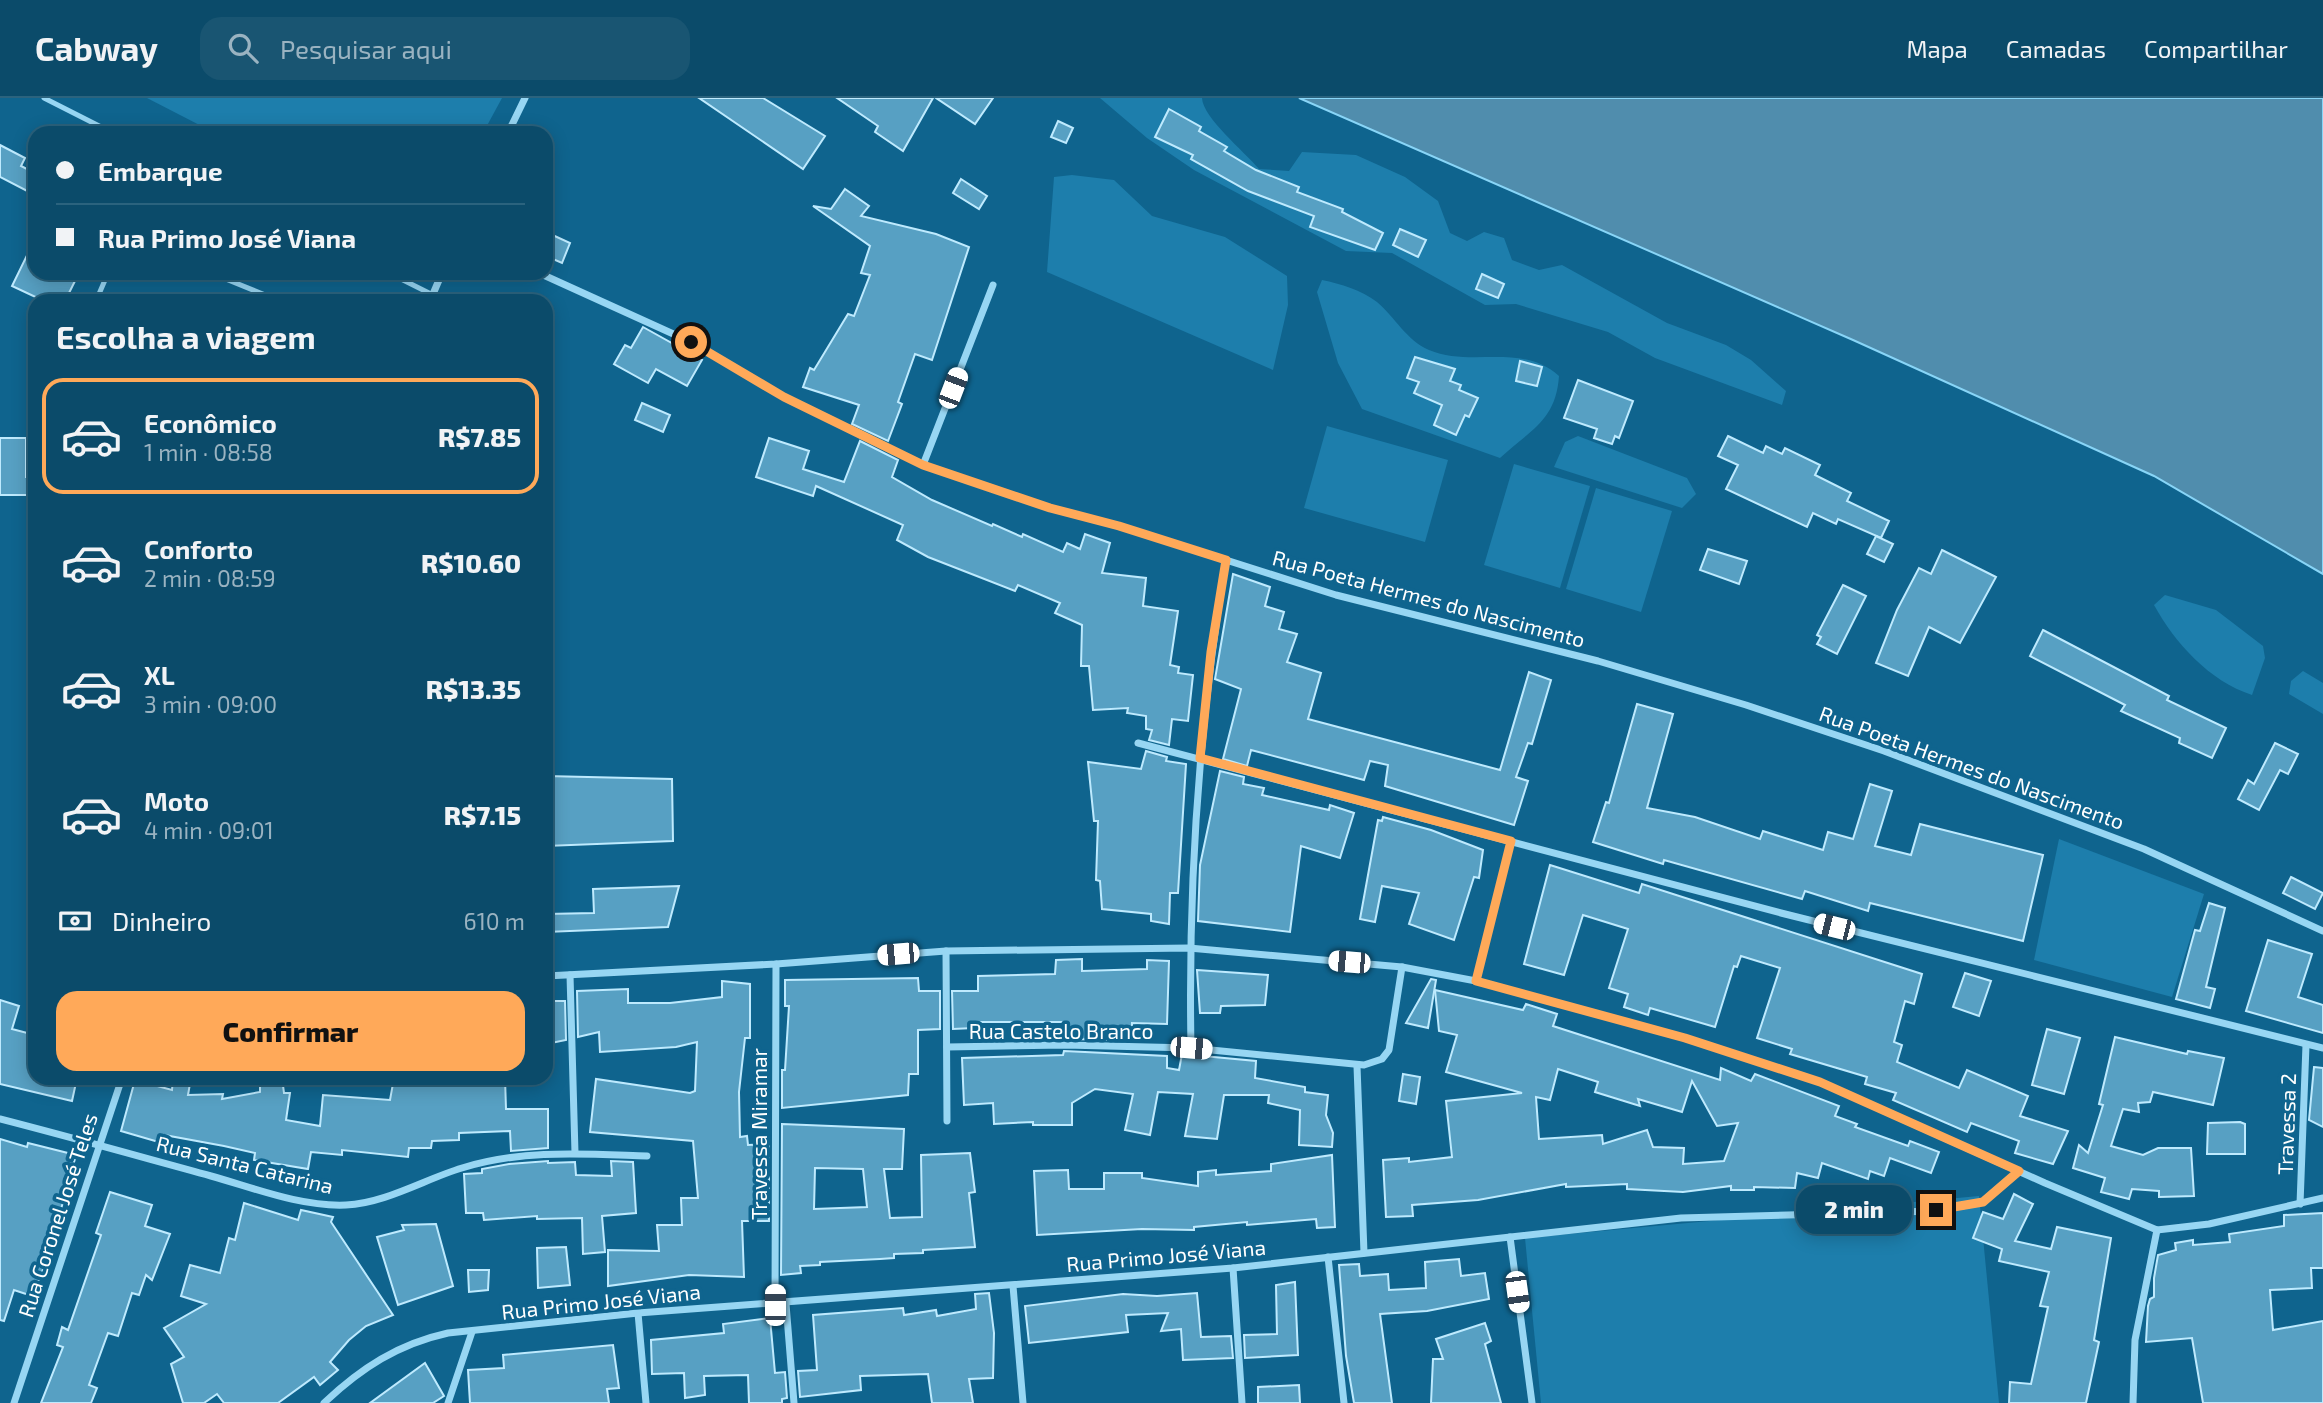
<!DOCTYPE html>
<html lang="pt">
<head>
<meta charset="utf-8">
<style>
	body { margin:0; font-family:"Exo 2",sans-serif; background:#195572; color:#f1f3f6; height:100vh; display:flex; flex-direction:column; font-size:26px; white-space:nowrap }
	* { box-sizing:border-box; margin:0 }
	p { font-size:23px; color:#9ab3c1 }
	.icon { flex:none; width:38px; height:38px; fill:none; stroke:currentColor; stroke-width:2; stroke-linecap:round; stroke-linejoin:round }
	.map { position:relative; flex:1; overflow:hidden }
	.drawer { position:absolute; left:28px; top:196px; width:525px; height:791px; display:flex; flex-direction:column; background:#0b4b6a; border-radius:21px; box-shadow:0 4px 18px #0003,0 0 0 2px #2b637e }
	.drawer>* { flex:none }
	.guide { position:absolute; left:28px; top:28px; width:525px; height:154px; border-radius:21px; box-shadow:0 4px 18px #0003,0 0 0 2px #2b637e; display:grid; align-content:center; height:154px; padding:0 28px; background:#0b4b6a }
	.end { position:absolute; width:32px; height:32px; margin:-16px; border:9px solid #ffa959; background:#111; box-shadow:0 0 0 4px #111 }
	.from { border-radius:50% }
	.bubble { position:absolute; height:49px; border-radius:21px; background:#0b4b6a; box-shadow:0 4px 18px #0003,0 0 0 2px #2b637e; font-size:23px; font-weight:800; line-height:49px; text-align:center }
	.car { position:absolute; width:21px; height:42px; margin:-21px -10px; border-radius:9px; box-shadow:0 0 5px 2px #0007; background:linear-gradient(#fff 24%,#345 0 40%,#fff 0 76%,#345 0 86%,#fff 0) }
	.guide b { display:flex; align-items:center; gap:24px; height:66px; font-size:26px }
	.guide b+b { border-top:2px solid #2b637e }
	.guide i { width:18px; height:18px; background:#f1f3f6 }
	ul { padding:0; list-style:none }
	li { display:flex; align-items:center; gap:21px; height:116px; margin:0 14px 10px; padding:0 14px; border:4px solid transparent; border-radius:21px }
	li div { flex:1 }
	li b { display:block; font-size:26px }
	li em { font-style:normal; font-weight:800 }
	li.on { border-color:#ffa959 }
	li>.icon { width:63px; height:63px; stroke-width:1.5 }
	h2 { padding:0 28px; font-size:32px; line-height:84px }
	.pay { display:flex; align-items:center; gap:18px; height:77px; padding:0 28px; font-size:26px }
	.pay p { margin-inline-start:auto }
	.cta { display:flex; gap:14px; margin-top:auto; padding:14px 28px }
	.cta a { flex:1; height:80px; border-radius:21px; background:#ffa959; color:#111; font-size:28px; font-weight:800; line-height:80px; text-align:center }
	header { display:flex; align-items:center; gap:42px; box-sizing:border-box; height:98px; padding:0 35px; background:#0b4b6a; border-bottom:2px solid #2b637e }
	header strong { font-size:33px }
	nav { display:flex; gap:38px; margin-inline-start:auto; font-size:24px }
	.search { width:490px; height:63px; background:#195572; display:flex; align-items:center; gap:18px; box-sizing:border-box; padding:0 24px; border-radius:21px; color:#9ab3c1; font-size:26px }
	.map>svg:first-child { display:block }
	.green { fill:#1d7eac }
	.water { fill:#508dad; stroke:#88d5f7; stroke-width:2 }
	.building { fill:#57a0c3; stroke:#beeafe; stroke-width:2; fill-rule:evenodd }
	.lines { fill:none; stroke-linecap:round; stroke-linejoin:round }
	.service { stroke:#97d6f3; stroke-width:5 }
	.minor { stroke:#97d6f3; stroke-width:7 }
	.route { stroke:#ffa959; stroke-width:9 }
	.labels { text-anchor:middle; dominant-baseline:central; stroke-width:7; stroke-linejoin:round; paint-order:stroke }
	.street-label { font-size:21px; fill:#fff; stroke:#0f648e }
</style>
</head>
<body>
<header>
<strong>Cabway</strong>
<div class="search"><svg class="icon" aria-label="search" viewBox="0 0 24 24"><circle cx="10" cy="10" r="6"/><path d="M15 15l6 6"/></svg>Pesquisar aqui</div>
<nav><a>Mapa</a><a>Camadas</a><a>Compartilhar</a></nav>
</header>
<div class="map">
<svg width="2323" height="1305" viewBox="0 0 2323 1305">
	<rect width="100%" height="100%" fill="#0f648e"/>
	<!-- green -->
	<g class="green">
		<path d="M147,0H502L483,35H215Z"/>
		<path d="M1100,0H1202C1203,20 1244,53 1259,71L1289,73L1302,54L1356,57L1405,79L1438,103L1450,135L1467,143L1484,134L1504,140L1512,162L1539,172L1562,167L1667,225L1726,247L1751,262L1786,293L1782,307L1655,260L1608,234L1516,206L1485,207L1392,155L1346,153L1194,72L1147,40Z"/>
		<path d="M1072,77L1114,82L1152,118L1225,139L1287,178L1288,207L1273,272L1047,174L1054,79Z"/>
		<path d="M1322,182C1341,186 1361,192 1377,204C1395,219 1406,242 1429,252C1471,270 1522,244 1559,278C1556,323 1530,332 1500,360L1362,311L1338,265L1317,194Z"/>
		<path d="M1327,328L1448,362L1425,444L1304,410Z"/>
		<path d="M1578,338L1687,380L1696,396L1682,410L1554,369L1565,344Z"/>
		<path d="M1514,366L1590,388L1560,490L1484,467Z"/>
		<path d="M1596,390L1672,413L1641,514L1566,491Z"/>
		<path d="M2165,497L2216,512L2263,548L2265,560L2252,597C2209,583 2175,545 2154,507Z"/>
		<path d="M2303,573L2323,585V616L2289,596L2291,583Z"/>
		<path d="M2059,741L2204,796L2172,899L2034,862Z"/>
		<path d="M1979,1098L1999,1305H1541L1525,1140Z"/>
	</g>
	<!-- water -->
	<path class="water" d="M1299,0H2323V476L2154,378L1853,242Z"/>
	<!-- building -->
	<g class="building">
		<path d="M699,0H763L825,38L803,71Z"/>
		<path d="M837,0H933L903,53L875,34L878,28Z"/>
		<path d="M936,0H993L975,26Z"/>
		<path d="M1169,11L1201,29L1199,33L1227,49L1224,53L1256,72L1299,89L1297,94L1343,111L1342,114L1383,135L1375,152L1310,129L1314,118L1248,93L1191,61L1193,57L1155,39Z"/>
		<path d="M1058,23L1073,30L1066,45L1051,39Z"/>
		<path d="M0,47L25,60L21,68L35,75V97L0,79Z"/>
		<path d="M961,81L987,98L979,111L953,95Z"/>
		<path d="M845,91L869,108L861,118L936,136L969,149L932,262L915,256L898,304L902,306L888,343L852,326L859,307L803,289L810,270L814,272L848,216L854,218L870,177L861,175L870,148L813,108L831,111Z"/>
		<path d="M1400,131L1426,142L1418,159L1393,147Z"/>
		<path d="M546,134L570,145L562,165L546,158Z"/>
		<path d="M35,141V175H79L65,203H44L12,188Z"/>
		<path d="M1482,176L1504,186L1498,200L1476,191Z"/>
		<path d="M643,229L702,262L687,288L656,271L648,285L614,266L625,247L631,250Z"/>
		<path d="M1415,259L1455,271L1450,283L1461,287L1459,292L1478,300L1469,319L1465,317L1456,337L1434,327L1442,307L1414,295L1419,284L1407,280Z"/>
		<path d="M1520,263L1542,269L1537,288L1516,283Z"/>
		<path d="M1578,282L1633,303L1619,340L1615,338L1612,346L1594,340L1597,331L1564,320Z"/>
		<path d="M642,305L670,317L663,334L635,322Z"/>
		<path d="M1728,338L1763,355L1766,348L1782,356L1785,350L1820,367L1815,377L1851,395L1847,403L1889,423L1881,440L1838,421L1836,426L1813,415L1807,429L1726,391L1738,367L1718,358Z"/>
		<path d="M0,340H26V379H35V397H0Z"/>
		<path d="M769,340L809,353L803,371L844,384L860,343L898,362L892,379L932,402L992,428L993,426L1022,439L1023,436L1063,454L1067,445L1080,451L1085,436L1110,445L1102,475L1146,480L1143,508L1178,513L1170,567L1179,569L1178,575L1193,577L1188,623L1172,621L1169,647L1149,642L1152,632L1146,631V618L1127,615L1128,610L1093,612L1089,568H1081L1082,527L1055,515L1060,505L1018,487L1015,493L928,459L897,442L903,427L816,388L813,398L756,379Z"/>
		<path d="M1876,438L1893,446L1884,464L1867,456Z"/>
		<path d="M1708,451L1747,463L1739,486L1700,472Z"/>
		<path d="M1942,452L1996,479L1960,545L1929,529L1908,578L1876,565L1897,512L1919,470L1931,476Z"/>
		<path d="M1233,476L1270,489L1265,508L1284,514L1279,531L1297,536L1287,564L1321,575L1308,621L1500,672L1529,574L1551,582L1532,646L1528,645L1516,679L1528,683L1514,727L1385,688L1388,667L1370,663L1364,682L1251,652L1247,668L1223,661L1241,591L1215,581Z"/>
		<path d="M1843,487L1866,498L1837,556L1817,546L1821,539L1817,537Z"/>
		<path d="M2043,532L2169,598L2167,602L2226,630L2212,660L2179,645L2180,640L2121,613L2125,607L2030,558Z"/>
		<path d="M1637,606L1673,616L1647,710L1695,719L1760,741L1763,733L1823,752L1828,734L1853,741L1870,686L1892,693L1875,748L1911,757L1920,726L2043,757L2023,843L1870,805L1868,813L1805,793L1802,801L1664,762L1663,766L1593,744L1606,704L1609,705Z"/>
		<path d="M2275,645L2298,656L2288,676L2280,672L2259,712L2238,701L2248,682L2254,686Z"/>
		<path d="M1146,653L1167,659L1166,663L1186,666L1178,795H1170L1169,826L1151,823V816L1102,811L1100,783L1096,782L1098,723H1094L1088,664L1141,671Z"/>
		<path d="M1220,673L1244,679L1243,686L1264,690L1262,697L1329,712L1330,707L1354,715L1340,760L1301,748L1290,834L1198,823L1200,767Z"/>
		<path d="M546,678L672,681L673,743L546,748Z"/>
		<path d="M1383,719L1431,732L1483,752L1479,780L1474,779L1454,842L1409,826L1419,795L1382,788L1375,824L1360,821L1378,722L1382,723Z"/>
		<path d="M1550,767L1639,795L1642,786L1922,876L1914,906L1905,903L1894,944L1902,947L1897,964L1959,990L1967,972L2028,998L2020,1018L2068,1033L2053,1066L2015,1055L2019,1043L1971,1025L1967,1034L1893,1002L1896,995L1865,986L1867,979L1790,956L1792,951L1757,940L1780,870L1741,858L1737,869L1734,868L1715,929L1650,910L1648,917L1624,909L1628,896L1609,890L1628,831L1583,817L1564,877L1524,866Z"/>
		<path d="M2291,779L2323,795L2315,811L2283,795Z"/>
		<path d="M679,788L668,829L546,834V816L594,815L593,791Z"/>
		<path d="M2209,805L2225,810L2206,889L2215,891L2210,910L2176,901L2195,832L2200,833Z"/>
		<path d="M2268,842L2312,856L2298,899L2323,907V935L2246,913Z"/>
		<path d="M1082,861V873L1147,871V862L1169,863L1167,926L1132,925V942L1064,941L1066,924H974V930L953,931L952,893H978V878L1055,876L1056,862Z"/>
		<path d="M1197,872L1268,877L1265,907L1221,908L1220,915H1200Z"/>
		<path d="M1965,875L1991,883L1979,918L1953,909Z"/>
		<path d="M918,880L919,893H940V931L918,932V976H909L908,997L782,1010V972H785L789,908H785V882Z"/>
		<path d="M1431,881L1436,882L1428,930L1406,925Z"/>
		<path d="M722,883L750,886V940H745L739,994L740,1039L747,1038L748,1047L769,1046V1123H742L744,1179L689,1177L608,1188V1152L659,1153L657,1127H682L681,1100H698L693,1043L590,1034L596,981L690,995L695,993L697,944L676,949L600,954L599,934L578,939L577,893L628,891V905H670L722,899Z"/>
		<path d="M1435,892L1523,912L1526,906L1557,916L1553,928L1720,982L1721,970L1751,983L1755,976L1839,1008L1835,1018L1857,1026L1855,1029L1908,1048L1910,1043L1939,1054L1931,1075L1890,1060L1884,1078L1870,1073L1868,1081L1822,1065L1818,1080L1797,1075L1795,1090L1754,1089V1092H1731V1088L1683,1094L1627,1091V1086L1566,1089V1086L1478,1102L1412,1107L1413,1118L1386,1119L1383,1062L1409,1060V1064L1452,1059L1446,1003L1522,995L1446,974L1457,937L1439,933ZM1558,971L1598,984L1595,994L1640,1008L1638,1001L1682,1014L1692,983L1717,1028L1738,1025L1724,1063L1683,1066L1684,1050L1653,1049L1647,1032L1603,1046L1602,1037L1539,1041L1536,999L1550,1002Z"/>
		<path d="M0,902L19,908L12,931L35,937V980H77L72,1003L0,986Z"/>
		<path d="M546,903H565L566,942L546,946Z"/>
		<path d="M2047,931L2080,940L2064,996L2032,987Z"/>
		<path d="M2115,939L2187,956L2188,953L2224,960L2213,1007L2153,994L2150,1004L2138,1005L2139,1014L2123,1011L2111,1048L2143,1057L2158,1050H2191L2194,1098L2159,1099V1093L2132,1091L2129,1101L2101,1094L2105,1080L2073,1070L2079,1047L2088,1055L2103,1007L2099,1006Z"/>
		<path d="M1064,953L1167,958V970L1179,972L1182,956L1256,963L1255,980L1305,989V994L1328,997L1326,1017L1333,1035L1332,1049L1299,1047L1300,1012L1268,1005L1269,997H1224L1217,1041L1185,1038L1193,996L1158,994L1150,1037L1125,1032L1133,996L1095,991L1072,1005V1027H1033V1024L994,1026L993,1005L964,1007L962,960L1063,957Z"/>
		<path d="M2314,969L2323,970V1029L2309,1022Z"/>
		<path d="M1403,976L1420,979L1416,1006L1399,1003Z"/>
		<path d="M173,980H191L188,997L223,996L222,1001L260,994V980H282L284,995H290L286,1022L320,1028L323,997L390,1002L394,980L441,986V981L505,980L506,1011H548V1050L511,1053L510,1033L459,1035V1042L432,1043L431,1050H409L408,1059L342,1052V1057L311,1054L308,1071L254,1062L255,1055L224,1048L164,1037L162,1045L121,1033L135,982L172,992Z"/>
		<path d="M2240,1024L2245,1026V1056H2207L2208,1025Z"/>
		<path d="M782,1026L904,1031L902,1071H884L890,1120L922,1119L921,1057L970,1055L975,1094L969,1095L975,1149L923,1152V1155L894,1156V1160L880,1161L820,1164V1167L800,1168L801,1175L781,1177ZM815,1070L863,1071L867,1109L814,1111Z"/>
		<path d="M0,1041L27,1049L28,1045L76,1057L47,1162L32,1198L14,1192L4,1223L0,1222Z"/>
		<path d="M1332,1057L1335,1129L1317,1130L1316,1121L1247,1127V1124L1194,1129V1132L1142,1131L1037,1137L1034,1073L1068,1072L1069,1091H1104V1075H1142V1080L1198,1088V1074L1216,1072V1077L1271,1073V1066Z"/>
		<path d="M548,1063V1065L575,1064L576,1077L612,1078L611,1063L633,1064L636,1115L602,1118L605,1154L583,1156L582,1120L537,1121V1118L484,1122L483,1115H466L464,1076L482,1075V1071L509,1066Z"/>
		<path d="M110,1094L152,1107L145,1128L170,1136L152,1182L146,1177L139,1197L132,1195L118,1238L108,1235L89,1287L97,1290L91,1305H41L63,1249L57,1247L62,1229L68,1232L101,1137L96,1135Z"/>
		<path d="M2014,1096L2033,1106L2015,1143L2051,1151L2057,1129L2111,1140L2094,1242L2099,1244L2086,1305H2009L2010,1284L2031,1286L2048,1209L2040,1208L2049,1174L1999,1163L2002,1151L1973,1140L1983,1114L2003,1121Z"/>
		<path d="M244,1105L298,1122L301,1112L333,1119L331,1124L393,1217L366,1228L349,1242L330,1264L338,1272L320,1287L314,1279L278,1305H224L217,1296L204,1305H183L171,1266L184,1259L164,1230L206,1206L181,1198L190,1167L220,1175L229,1140L235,1142Z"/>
		<path d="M2323,1115V1170H2311L2312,1190L2270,1192L2273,1232L2323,1223V1305H2203L2192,1240L2146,1244L2148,1208L2150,1201L2154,1199V1180L2158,1157L2176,1152L2175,1145L2193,1142V1147L2230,1144L2229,1136L2284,1128V1117Z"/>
		<path d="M436,1126L453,1188L398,1207L377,1139L404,1132L402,1127Z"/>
		<path d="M566,1149L570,1187L538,1190L537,1150Z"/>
		<path d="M1459,1161L1461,1178L1485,1175L1489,1201L1427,1213L1380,1216L1392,1305H1354L1346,1258L1339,1167L1359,1166L1360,1178L1388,1176L1389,1192L1426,1190L1425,1164Z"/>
		<path d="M468,1172H489L488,1192L469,1194Z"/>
		<path d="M1295,1184L1298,1257L1245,1260L1244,1237L1277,1236L1276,1187Z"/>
		<path d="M989,1195L994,1235L993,1280L969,1281L973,1305H932L928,1276L860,1278L861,1292L800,1299L798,1273L817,1272L813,1217L903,1210L904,1217L936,1212L937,1218L976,1211L975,1196Z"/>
		<path d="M1197,1195L1201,1239L1231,1238L1233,1260L1183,1262L1181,1231L1161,1233L1168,1215L1126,1217L1128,1234L1029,1245L1025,1208L1123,1196L1157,1198Z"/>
		<path d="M770,1220L775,1275L785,1274L787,1300L782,1301V1305H749L748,1277L704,1278L705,1297L685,1300L684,1275L652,1276L651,1242L724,1235L723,1226Z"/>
		<path d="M1485,1225L1491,1243L1485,1246L1501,1305H1431L1433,1261H1443L1436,1241Z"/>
		<path d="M613,1247L619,1290L607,1291L609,1305H470L468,1272L504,1270L503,1257Z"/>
		<path d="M425,1265L444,1298L433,1305H370Z"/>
		<path d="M1299,1287L1300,1305H1258V1289Z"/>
	</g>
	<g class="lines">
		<!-- service -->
		<g class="service">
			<path d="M44,0L113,35"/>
			<path d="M211,175L280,203"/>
			<path d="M389,175L433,197"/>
			<path d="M96,203L108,175"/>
		</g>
		<!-- minor -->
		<g class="minor">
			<path d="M508,35L525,0"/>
			<path d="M539,175L691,244L784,299L923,367L1050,410L1119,428L1336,497L1598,563L1746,607L1884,653L2144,751L2323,833"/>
			<path d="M430,203L442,175"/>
			<path d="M923,367L993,187"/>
			<path d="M1138,645L1781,815L2323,950"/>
			<path d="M946,853L947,1023"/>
			<path d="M570,877L575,1055"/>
			<path d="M546,878L776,866L946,853L1189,850L1402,869L1476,883L1685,940L1820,984L2045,1085L2157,1132L2209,1126L2323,1100"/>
			<path d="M1476,883L1511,743"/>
			<path d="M947,949L1065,947L1191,950L1364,967L1382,961L1389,952L1402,869"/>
			<path d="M1191,950C1188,787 1199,623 1226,462"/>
			<path d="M1357,968L1364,1155"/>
			<path d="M0,1021C70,1039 141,1059 211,1078C254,1090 301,1109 346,1107C386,1105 425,1081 462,1070C523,1051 585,1056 647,1058"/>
			<path d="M2300,1106L2306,947"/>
			<path d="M1510,1139L1532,1305"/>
			<path d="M1328,1159L1344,1305"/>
			<path d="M1233,1170L1242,1305"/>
			<path d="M1013,1188L1023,1305"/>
			<path d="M786,1206L794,1305"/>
			<path d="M775,1207L776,866"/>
			<path d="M638,1215L646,1305"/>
			<path d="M14,1305L122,980"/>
			<path d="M324,1305C361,1270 398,1246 448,1235L638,1215L1233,1170L1681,1120L1936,1113L1983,1104L2019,1073"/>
			<path d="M448,1305L472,1234"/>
			<path d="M2133,1305L2135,1242L2157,1132"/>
		</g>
	</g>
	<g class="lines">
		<!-- route -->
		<path class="route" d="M691,244L784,299L923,367L1050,410L1119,428L1226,462L1211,554L1200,660L1511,743L1476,883L1685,940L1820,984L2019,1073L1983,1104L1936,1112"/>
	</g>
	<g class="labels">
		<!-- street labels -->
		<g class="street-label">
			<text transform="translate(1429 500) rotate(15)">Rua Poeta Hermes do Nascimento</text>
			<text transform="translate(1972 669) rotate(20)">Rua Poeta Hermes do Nascimento</text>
			<text x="1061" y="932">Rua Castelo Branco</text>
			<text transform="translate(2286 1026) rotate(-88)">Travessa 2</text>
			<text transform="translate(758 1036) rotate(-90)">Travessa Miramar</text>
			<text transform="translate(245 1066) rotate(14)">Rua Santa Catarina</text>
			<text transform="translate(57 1117) rotate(-72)">Rua Coronel José Teles</text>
			<text transform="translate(1166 1157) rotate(-5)">Rua Primo José Viana</text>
			<text transform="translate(601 1203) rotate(-6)">Rua Primo José Viana</text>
		</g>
	</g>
</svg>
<i class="end from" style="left:691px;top:244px"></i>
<i class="end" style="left:1936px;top:1112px"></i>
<div class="bubble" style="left:1796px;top:1087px;width:116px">2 min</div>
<i class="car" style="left:953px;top:290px;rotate:21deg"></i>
<i class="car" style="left:1834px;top:829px;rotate:284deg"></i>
<i class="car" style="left:898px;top:856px;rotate:265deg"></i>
<i class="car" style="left:1349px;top:864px;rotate:275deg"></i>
<i class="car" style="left:1191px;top:950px;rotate:95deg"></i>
<i class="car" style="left:1517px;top:1194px;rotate:172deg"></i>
<i class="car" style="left:775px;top:1207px;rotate:0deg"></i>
<div class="guide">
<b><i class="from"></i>Embarque</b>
<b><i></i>Rua Primo José Viana</b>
</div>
<section class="drawer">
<h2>Escolha a viagem</h2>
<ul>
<li class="on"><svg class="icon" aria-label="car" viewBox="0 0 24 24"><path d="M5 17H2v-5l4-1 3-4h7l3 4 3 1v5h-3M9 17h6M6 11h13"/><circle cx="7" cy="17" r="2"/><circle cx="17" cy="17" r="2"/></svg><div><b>Econômico</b><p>1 min · 08:58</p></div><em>R$7.85</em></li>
<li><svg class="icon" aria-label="car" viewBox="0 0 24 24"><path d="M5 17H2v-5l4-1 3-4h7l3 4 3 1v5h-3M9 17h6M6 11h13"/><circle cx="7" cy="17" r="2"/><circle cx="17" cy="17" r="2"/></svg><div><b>Conforto</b><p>2 min · 08:59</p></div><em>R$10.60</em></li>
<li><svg class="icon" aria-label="car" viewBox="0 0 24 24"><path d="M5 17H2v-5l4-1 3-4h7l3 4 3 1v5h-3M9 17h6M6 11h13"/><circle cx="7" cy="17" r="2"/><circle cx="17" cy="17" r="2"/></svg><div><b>XL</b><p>3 min · 09:00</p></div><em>R$13.35</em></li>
<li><svg class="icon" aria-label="car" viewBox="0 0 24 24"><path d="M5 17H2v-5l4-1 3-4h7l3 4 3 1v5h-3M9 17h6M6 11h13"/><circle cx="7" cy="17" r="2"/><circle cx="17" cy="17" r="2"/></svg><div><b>Moto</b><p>4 min · 09:01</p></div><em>R$7.15</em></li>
</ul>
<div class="pay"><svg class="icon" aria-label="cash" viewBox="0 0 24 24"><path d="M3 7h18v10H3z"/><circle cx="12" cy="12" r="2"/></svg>Dinheiro<p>610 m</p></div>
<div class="cta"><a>Confirmar</a></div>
</section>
</div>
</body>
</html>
